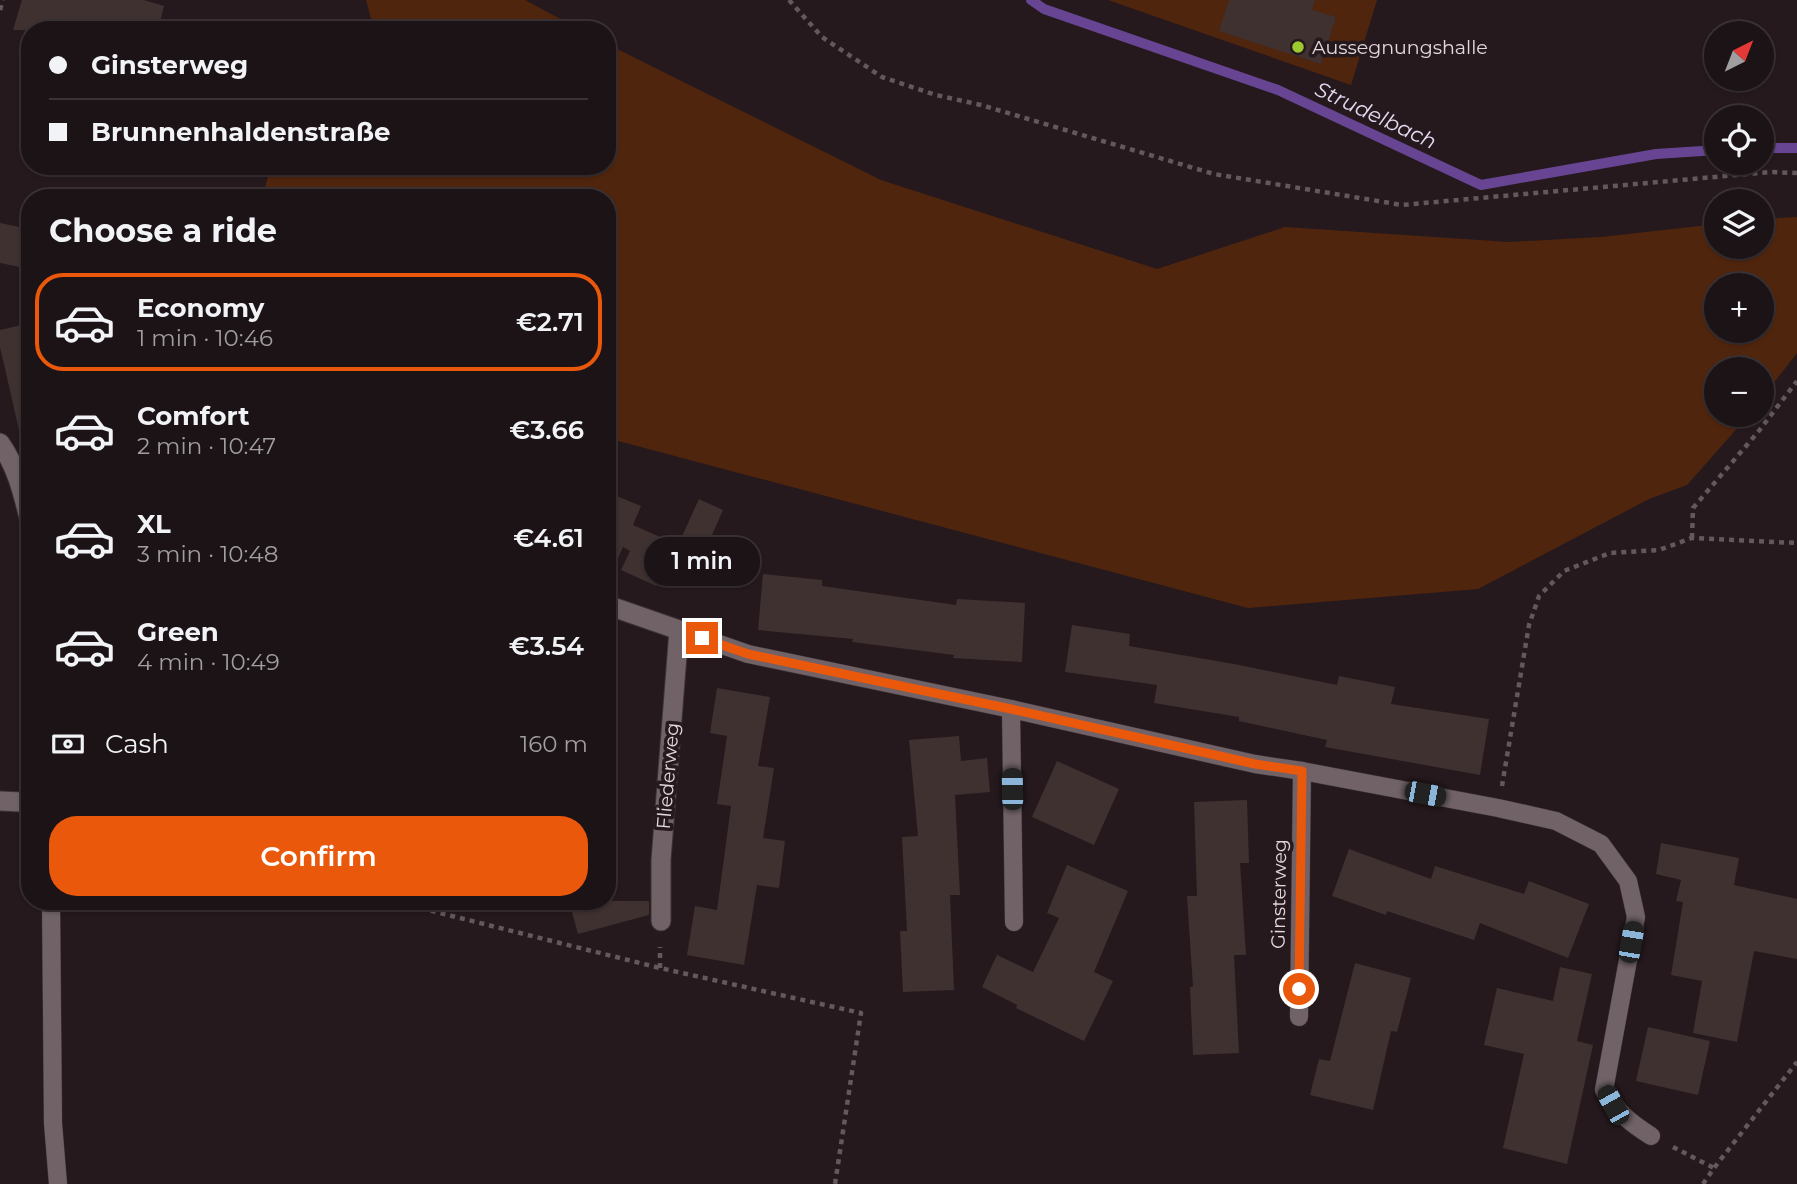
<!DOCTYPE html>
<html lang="en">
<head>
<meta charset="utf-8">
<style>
	body { margin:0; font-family:Montserrat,sans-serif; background:#251c1f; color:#f1f3f6; height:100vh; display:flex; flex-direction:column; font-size:26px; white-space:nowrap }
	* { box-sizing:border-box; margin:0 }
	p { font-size:23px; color:#a09ea1 }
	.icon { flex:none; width:38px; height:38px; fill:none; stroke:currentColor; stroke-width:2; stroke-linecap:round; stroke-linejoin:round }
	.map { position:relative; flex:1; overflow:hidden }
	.details { position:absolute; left:21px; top:189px; width:595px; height:721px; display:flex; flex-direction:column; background:#1c1316; border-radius:28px; box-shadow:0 2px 5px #0004,0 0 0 2px #3a3235 }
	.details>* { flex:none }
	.guide { position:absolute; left:21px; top:21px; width:595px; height:154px; border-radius:28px; box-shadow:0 2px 5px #0004,0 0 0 2px #3a3235; display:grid; align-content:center; height:154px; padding:0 28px; background:#1c1316 }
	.needle { width:46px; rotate:42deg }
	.tools { position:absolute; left:1704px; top:21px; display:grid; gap:14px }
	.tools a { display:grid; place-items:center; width:70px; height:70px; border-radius:50%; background:#1c1316; box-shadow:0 2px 5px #0004,0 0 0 2px #3a3235; font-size:35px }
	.end { position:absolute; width:32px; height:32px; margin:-16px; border:9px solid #ea580c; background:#fff; box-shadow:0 0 0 4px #fff }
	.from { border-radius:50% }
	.bubble { position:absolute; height:49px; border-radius:24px; background:#1c1316; box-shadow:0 2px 5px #0004,0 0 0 2px #3a3235; font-size:23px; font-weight:600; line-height:49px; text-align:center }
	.car { position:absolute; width:21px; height:42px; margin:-21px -10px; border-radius:9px; box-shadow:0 0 5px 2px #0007; background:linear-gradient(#222 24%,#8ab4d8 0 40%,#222 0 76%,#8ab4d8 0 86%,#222 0) }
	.guide b { display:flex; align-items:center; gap:24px; height:66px; font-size:26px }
	.guide b+b { border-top:2px solid #3a3235 }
	.guide i { width:18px; height:18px; background:#f1f3f6 }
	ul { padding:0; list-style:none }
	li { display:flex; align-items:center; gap:21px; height:98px; margin:0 14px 10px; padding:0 14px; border:4px solid transparent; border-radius:28px }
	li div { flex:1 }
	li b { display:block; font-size:26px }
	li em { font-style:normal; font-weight:600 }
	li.selected { border-color:#ea580c }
	li>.icon { width:63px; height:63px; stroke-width:1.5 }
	h2 { padding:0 28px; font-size:32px; line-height:84px }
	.pay { display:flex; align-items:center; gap:18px; height:77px; padding:0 28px; font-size:26px }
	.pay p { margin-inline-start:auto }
	.action { display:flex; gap:14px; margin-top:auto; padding:14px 28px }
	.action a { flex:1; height:80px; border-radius:28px; background:#ea580c; color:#fff; font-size:28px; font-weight:600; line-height:80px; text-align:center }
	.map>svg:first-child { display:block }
	.green { fill:#50250d; fill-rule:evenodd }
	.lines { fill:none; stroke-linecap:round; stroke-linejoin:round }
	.stream { stroke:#684592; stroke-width:10 }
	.building { fill:#3f3130 }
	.service-casing { stroke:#3c3436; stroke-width:19 }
	.minor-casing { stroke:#3c3436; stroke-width:21 }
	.path { stroke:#63585c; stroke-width:4.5; stroke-dasharray:5 5; stroke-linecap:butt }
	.service { stroke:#706267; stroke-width:18 }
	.minor { stroke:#706267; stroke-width:19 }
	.route { stroke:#ea580c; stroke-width:9 }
	.poi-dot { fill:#9dca2f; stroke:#25191e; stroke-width:2.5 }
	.labels { text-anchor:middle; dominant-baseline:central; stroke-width:7; stroke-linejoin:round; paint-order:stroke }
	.poi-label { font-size:19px; fill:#e1d9db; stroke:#25191e; text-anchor:start }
	.street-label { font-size:19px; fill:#e1d9db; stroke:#25191e }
	.water-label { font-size:21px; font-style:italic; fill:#e4dcf2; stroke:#25191e }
</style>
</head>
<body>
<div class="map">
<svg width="1797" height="1184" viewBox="0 0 1797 1184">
	<rect width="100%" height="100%" fill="#25191e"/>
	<!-- green -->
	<g class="green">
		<path d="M366,0H525L581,30H371L372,22Z"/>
		<path d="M1108,0H1377L1351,85Z"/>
		<path d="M607,44L881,180L1157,269L1285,227L1509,242L1601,237L1717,224V247H1762V219L1797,217V353L1762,398V369H1717V415H1749L1687,485L1649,499L1478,589L1248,608L607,438V198H262L271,166H607ZM1717,285H1762V331H1717Z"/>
	</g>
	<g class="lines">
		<!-- stream -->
		<g class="stream">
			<path d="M1031,0L1044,9L1278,90L1481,185L1656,154L1717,150"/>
			<path d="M1762,148H1797"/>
		</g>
	</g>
	<!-- building -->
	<g class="building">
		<path d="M22,0H144L164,6L158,30H13Z"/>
		<path d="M1229,0H1315L1312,10L1336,17L1321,64L1219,31Z"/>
		<path d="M0,223L30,229V269L0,263Z"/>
		<path d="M26,324L30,338V429L19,430L0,347V330Z"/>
		<path d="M607,492L641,506L633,525L678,545L699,499L723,510L712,535L746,550L732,583L692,565L687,575L665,566L656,586L621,570L630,551L623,547L607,583Z"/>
		<path d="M763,574L822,580V586L956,605L957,599L1025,603L1022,662L953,658L954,655L852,642L853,639L758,630Z"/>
		<path d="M1072,625L1130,634L1129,646L1234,664L1337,685L1339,676L1395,687L1391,704L1489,719L1480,775L1325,747L1327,740L1239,721V717L1154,703L1157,685L1065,672Z"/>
		<path d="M717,688L770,697L758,766L774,768L763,838L785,841L779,888L757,885L744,965L687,955L695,906L717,910L731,806L717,804L727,736L710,733Z"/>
		<path d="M959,736L961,761L987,758L990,792L955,795L960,895H950L954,990L903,992L900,931H907L902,837L918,836L909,740Z"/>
		<path d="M1057,761L1119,789L1094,845L1032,817Z"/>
		<path d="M1247,800L1249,863H1240L1246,955H1234L1239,1053L1193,1055L1190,987H1193L1187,896H1197L1194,802Z"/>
		<path d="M1661,843L1739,858L1734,885L1797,899V959L1754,951L1737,1042L1693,1033L1702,981L1671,975L1683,902L1676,901L1681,880L1656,874Z"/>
		<path d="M1349,849L1431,879L1435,866L1524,894L1529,881L1589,904L1568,958L1480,923L1474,940L1387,911L1386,915L1332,896Z"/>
		<path d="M1067,865L1128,891L1094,972L1113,981L1084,1041L1016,1008L1017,1005L982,987L997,955L1033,972L1059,918L1047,913Z"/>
		<path d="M569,901H649V915L578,934Z"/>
		<path d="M1355,963L1411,978L1397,1032L1391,1031L1373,1110L1310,1095L1319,1059L1330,1061Z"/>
		<path d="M1560,967L1592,974L1577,1041L1593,1045L1567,1164L1503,1148L1524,1054L1484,1045L1497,988L1553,1001Z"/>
		<path d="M1648,1027L1710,1041L1698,1095L1636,1081Z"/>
	</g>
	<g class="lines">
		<defs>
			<g id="service">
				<path d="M679,630L748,654L1011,709L1255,764L1302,771L1498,808L1556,821L1601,844L1628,881L1636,917L1604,1090C1617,1112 1629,1122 1651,1136"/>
				<path d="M1011,709L1014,922"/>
				<path d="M51,901L53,1123L58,1184"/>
				<path d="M1299,1017L1302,771"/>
			</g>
			<g id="minor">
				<path d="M0,443C17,467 23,494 30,522"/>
				<path d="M607,605L679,630L661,860V921"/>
				<path d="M0,801L21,802L30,799"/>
			</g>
		</defs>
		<!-- service casing -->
		<use href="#service" class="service-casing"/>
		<!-- minor casing -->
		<use href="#minor" class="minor-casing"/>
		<!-- path -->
		<g class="path">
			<path d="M789,0L822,37L882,77L936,95L981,105L1214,174L1402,205L1770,172L1797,173"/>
			<path d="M0,10L3,0"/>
			<path d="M1692,538L1693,508L1758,432L1797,381"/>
			<path d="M1502,786L1529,625L1539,596L1564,571L1610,553L1659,550L1692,538L1797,543"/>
			<path d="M392,901L660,968L861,1013L835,1184"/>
			<path d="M660,968V947"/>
			<path d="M1673,1147L1714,1168"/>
			<path d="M1703,1184L1714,1168L1797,1062"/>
		</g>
		<!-- service -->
		<use href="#service" class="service"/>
		<!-- minor -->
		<use href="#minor" class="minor"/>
	</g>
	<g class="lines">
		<!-- route -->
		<path class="route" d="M702,638L748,654L1011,709L1255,764L1302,771L1299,989"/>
	</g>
	<!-- markers -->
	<circle class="poi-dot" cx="1298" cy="47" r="7"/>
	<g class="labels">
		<!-- poi labels -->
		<g class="poi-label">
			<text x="1312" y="47">Aussegnungshalle</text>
		</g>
		<!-- street labels -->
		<g class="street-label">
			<text transform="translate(668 776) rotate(-85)">Fliederweg</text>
			<text transform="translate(1279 894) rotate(-89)">Ginsterweg</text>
		</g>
		<!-- water labels -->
		<g class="water-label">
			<text transform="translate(1376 115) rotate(25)">Strudelbach</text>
		</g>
	</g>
</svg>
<div class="tools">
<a><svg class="needle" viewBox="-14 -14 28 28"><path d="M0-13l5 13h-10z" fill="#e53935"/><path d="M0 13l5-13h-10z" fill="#a09ea1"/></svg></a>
<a><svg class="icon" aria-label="locate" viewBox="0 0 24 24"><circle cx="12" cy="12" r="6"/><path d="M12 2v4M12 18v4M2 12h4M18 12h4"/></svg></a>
<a><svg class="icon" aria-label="layers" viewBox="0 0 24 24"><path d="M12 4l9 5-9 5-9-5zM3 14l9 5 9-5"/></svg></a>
<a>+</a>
<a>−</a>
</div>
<i class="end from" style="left:1299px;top:989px"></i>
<i class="end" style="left:702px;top:638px"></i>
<div class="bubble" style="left:644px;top:537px;width:116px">1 min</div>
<i class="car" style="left:1012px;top:789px;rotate:359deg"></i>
<i class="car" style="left:1425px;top:794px;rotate:101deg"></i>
<i class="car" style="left:1631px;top:942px;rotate:10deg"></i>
<i class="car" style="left:1613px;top:1105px;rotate:331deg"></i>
<div class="guide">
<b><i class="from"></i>Ginsterweg</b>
<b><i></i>Brunnenhaldenstraße</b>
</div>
<section class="details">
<h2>Choose a ride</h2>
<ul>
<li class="selected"><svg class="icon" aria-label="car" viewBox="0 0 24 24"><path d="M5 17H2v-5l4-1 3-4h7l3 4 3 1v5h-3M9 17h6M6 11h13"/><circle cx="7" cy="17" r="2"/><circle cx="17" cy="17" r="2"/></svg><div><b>Economy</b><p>1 min · 10:46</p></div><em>€2.71</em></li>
<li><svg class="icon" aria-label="car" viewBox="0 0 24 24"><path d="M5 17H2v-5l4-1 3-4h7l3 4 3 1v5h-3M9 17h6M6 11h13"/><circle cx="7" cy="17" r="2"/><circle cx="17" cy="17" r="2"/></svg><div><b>Comfort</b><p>2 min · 10:47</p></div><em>€3.66</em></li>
<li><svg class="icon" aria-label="car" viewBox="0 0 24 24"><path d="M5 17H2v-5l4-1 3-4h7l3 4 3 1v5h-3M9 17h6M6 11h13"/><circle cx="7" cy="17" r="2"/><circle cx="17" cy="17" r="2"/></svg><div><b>XL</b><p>3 min · 10:48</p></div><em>€4.61</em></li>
<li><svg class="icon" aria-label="car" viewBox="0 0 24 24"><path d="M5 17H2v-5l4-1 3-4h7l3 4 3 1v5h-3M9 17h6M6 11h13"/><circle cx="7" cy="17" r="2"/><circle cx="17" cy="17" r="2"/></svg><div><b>Green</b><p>4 min · 10:49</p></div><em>€3.54</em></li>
</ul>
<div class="pay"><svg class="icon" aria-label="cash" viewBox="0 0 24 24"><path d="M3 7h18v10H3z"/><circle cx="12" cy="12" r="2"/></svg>Cash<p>160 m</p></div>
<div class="action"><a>Confirm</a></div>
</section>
</div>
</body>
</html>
